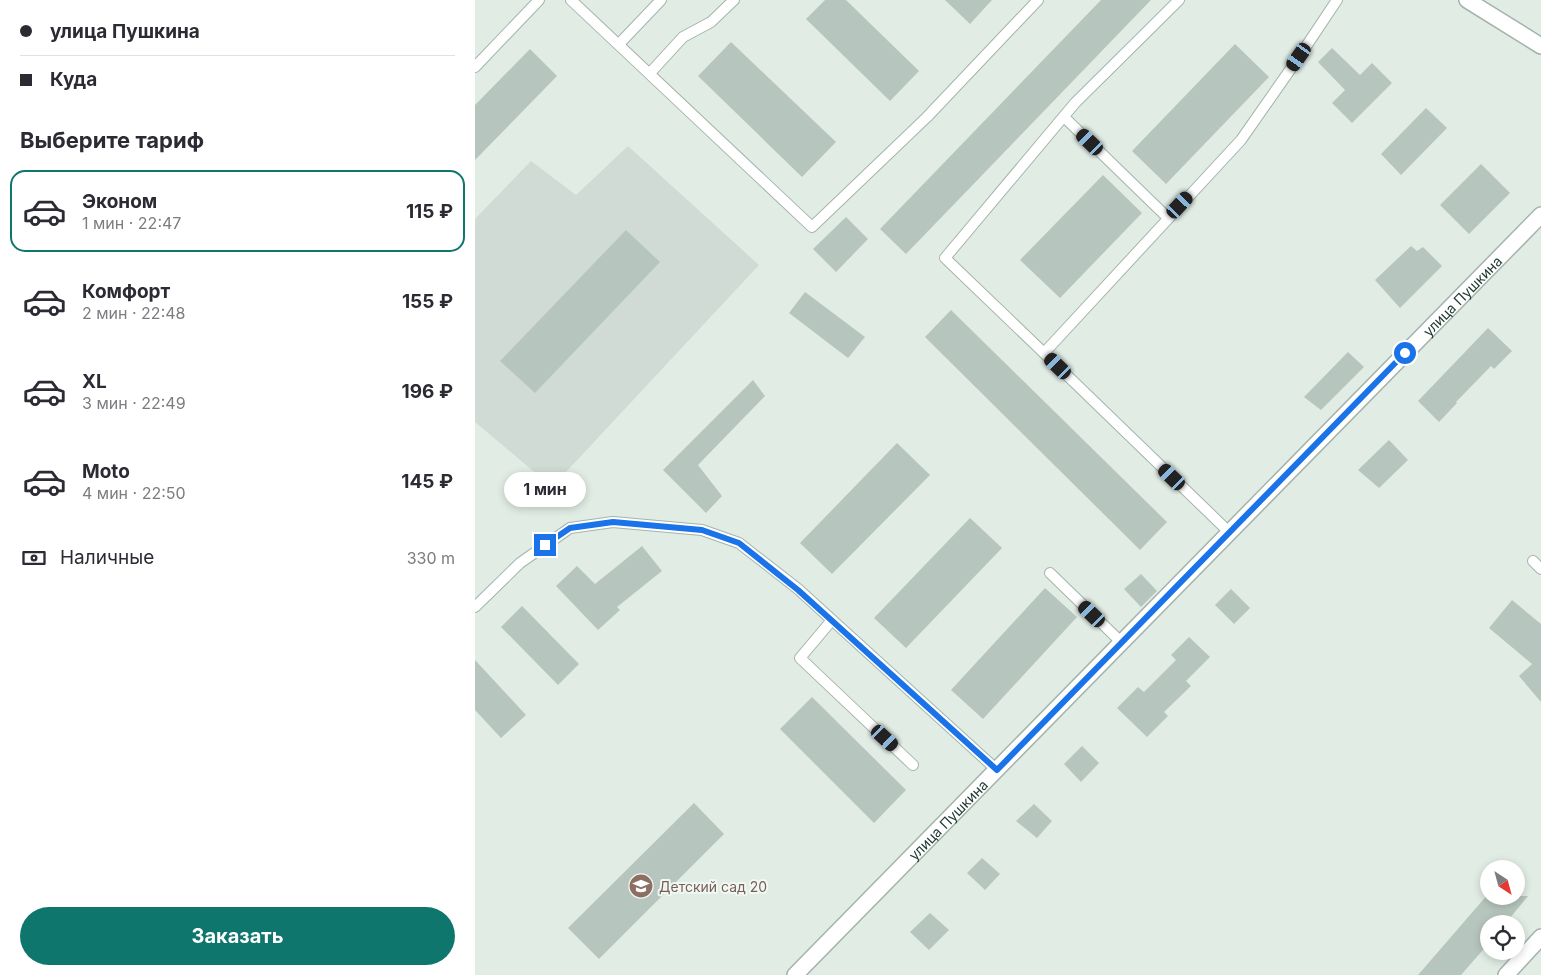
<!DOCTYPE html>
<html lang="ru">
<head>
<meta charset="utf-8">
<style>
	body { margin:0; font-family:Inter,sans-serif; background:#f2f2f3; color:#2b2b33; height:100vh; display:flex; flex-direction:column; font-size:19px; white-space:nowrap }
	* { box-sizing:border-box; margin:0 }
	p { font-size:16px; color:#7c7c81 }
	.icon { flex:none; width:28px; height:28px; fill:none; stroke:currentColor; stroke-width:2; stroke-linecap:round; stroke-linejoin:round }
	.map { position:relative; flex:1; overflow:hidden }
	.side { display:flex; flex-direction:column; background:#fff; width:475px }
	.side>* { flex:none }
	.top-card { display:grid; align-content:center; height:110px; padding:0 20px; background:#fff }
	.needle { width:32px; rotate:144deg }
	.tools { position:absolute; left:1005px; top:860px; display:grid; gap:10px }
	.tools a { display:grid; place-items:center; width:45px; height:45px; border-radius:50%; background:#fff; box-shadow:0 2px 8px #0003; font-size:25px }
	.end { position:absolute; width:22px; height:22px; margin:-11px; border:6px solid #1a73e8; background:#fff; box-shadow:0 0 0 2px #fff }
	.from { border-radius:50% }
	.bubble { position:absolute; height:35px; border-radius:18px; background:#fff; box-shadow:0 2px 8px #0003; font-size:16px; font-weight:700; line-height:35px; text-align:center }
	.car { position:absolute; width:15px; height:30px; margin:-15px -8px; border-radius:6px; box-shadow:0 0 4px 1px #0007; background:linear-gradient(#222 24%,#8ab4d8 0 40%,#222 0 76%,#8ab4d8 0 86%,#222 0) }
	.top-card b { display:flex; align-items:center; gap:18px; height:48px; font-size:19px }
	.top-card b+b { border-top:1px solid #e1e1e2 }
	.top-card i { width:12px; height:12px; background:#2b2b33 }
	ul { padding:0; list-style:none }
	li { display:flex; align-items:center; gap:15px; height:82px; margin:0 10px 8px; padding:0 10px; border:2px solid transparent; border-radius:15px }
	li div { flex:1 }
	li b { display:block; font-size:19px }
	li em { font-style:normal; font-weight:700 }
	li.on { border-color:#0f766e }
	li>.icon { width:45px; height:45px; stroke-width:1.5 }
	h2 { padding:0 20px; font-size:22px; line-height:60px }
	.pay { display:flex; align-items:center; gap:12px; height:55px; padding:0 20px; font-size:19px }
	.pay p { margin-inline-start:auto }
	.action { display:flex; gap:10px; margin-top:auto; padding:10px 20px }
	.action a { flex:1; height:58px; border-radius:30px; background:#0f766e; color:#fff; font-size:20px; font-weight:700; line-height:58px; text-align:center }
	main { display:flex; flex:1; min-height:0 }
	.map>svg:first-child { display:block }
	.built { fill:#cfdbd4 }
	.building { fill:#b6c6be }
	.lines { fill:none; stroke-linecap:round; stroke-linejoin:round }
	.lane-casing { stroke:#a4b4ac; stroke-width:12 }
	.street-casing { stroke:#a4b4ac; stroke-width:18 }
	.lane { stroke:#fff; stroke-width:10 }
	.street { stroke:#fff; stroke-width:15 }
	.route { stroke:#1a73e8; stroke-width:6 }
	.labels { text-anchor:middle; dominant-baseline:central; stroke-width:4; stroke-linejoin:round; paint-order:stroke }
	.street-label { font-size:14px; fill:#213c32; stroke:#f1f8f4 }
	.education-label { font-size:14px; fill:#785e54; stroke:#f1f8f4; text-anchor:start }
</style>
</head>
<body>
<main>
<section class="side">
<div class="top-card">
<b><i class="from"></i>улица Пушкина</b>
<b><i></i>Куда</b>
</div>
<h2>Выберите тариф</h2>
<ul>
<li class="on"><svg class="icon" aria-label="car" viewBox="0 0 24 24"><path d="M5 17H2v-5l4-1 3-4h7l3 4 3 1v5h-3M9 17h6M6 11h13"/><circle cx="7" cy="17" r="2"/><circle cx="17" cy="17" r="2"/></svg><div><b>Эконом</b><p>1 мин · 22:47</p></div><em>115 ₽</em></li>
<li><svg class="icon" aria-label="car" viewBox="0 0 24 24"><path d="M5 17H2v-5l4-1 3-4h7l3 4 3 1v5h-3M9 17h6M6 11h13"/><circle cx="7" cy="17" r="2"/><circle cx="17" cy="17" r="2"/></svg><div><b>Комфорт</b><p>2 мин · 22:48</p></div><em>155 ₽</em></li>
<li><svg class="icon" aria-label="car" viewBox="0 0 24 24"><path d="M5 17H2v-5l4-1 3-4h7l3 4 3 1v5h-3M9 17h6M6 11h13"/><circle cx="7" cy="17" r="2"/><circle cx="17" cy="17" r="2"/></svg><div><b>XL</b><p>3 мин · 22:49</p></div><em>196 ₽</em></li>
<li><svg class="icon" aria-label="car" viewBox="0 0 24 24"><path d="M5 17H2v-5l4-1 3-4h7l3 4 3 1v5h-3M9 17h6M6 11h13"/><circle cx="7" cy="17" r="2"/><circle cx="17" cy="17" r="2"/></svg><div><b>Moto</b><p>4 мин · 22:50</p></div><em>145 ₽</em></li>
</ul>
<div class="pay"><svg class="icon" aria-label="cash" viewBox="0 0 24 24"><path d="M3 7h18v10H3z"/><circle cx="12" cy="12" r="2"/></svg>Наличные<p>330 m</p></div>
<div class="action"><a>Заказать</a></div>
</section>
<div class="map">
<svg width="1066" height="975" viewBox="0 0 1066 975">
	<rect width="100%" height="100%" fill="#e1ece5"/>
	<!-- built -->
	<path class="built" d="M153,146L284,265L77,487L0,422V219L56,161L101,195Z"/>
	<!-- building -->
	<g class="building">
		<path d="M350,0H371L444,71L415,101L331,19Z"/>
		<path d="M470,0H517L495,24Z"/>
		<path d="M626,0H676L431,254L405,229Z"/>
		<path d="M256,42L361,142L327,177L223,76Z"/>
		<path d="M760,44L794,77L691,184L657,151Z"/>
		<path d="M857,48L885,75L897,63L917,83L877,123L857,103L870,90L843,62Z"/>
		<path d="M55,49L82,76L0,160V105Z"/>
		<path d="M951,108L972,128L926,175L906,154Z"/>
		<path d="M1006,164L1035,193L994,234L965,205Z"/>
		<path d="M628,175L667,213L585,298L545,260Z"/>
		<path d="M371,217L393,239L361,272L338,249Z"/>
		<path d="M151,230L185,262L60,393L25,361Z"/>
		<path d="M936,246L942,251L948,247L967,266L925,308L900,280Z"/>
		<path d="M330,292L390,337L373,358L314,313Z"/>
		<path d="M476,310L692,522L665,550L450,337Z"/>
		<path d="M1013,328L1037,351L1019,369L1016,366L981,402L982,403L964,422L943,401Z"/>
		<path d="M873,352L889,367L846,410L829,397Z"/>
		<path d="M278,380L290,396L223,465L247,496L231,513L188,470Z"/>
		<path d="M914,440L933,460L904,488L883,470Z"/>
		<path d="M422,443L455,475L357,574L325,543Z"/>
		<path d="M495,518L527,548L431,648L399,618Z"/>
		<path d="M167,546L187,571L142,607L145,610L123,630L81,586L102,566L120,584Z"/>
		<path d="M666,574L682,591L666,607L649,589Z"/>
		<path d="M570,588L602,617L508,719L476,690Z"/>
		<path d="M756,589L775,608L759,624L740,605Z"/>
		<path d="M1037,600L1066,624V702L1044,676L1057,664L1014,628Z"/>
		<path d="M47,606L104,664L83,685L26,627Z"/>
		<path d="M714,637L735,657L711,681L716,686L689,712L693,716L672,737L642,708L663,687L669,692L701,660L696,655Z"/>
		<path d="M0,660L51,715L26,738L0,710Z"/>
		<path d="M337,697L431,790L399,823L305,729Z"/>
		<path d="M607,746L624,763L606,782L589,764Z"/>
		<path d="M219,803L249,834L124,959L93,928Z"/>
		<path d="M559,804L577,821L562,838L541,821Z"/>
		<path d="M507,858L525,874L510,890L492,873Z"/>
		<path d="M1014,893V896H1053L1030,924H1014V943L986,975H943Z"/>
		<path d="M455,913L474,930L454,950L435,932Z"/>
	</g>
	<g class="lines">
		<defs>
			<g id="lane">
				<path d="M96,0L337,227L452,117L563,0"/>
				<path d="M144,44L186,0"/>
				<path d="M0,67L64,0"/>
				<path d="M175,73L208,37L236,22L259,0"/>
				<path d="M589,117L693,218"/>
				<path d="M569,353L470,258L600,103L704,0"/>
				<path d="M754,532L569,353L766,140L824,57L862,0"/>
				<path d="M1058,561L1066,569"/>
				<path d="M575,573L646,642"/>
				<path d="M0,607L45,563L95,528L138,522L227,530L264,543L323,589L522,770"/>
				<path d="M357,620L325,658L438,765"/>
			</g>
			<g id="street">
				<path d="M992,0L1066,46"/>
				<path id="s1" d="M320,975L1066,215"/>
				<path d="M1031,975L1066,937"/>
			</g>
		</defs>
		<!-- lane casing -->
		<use href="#lane" class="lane-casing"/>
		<!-- street casing -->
		<use href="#street" class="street-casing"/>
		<!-- lane -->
		<use href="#lane" class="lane"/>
		<!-- street -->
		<use href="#street" class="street"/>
	</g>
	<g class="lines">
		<!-- route -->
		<path class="route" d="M70,545L95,528L138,522L227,530L264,543L323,590L522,770L930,353"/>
	</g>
	<!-- icons -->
	<defs>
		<symbol id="school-disc" viewBox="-11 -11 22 22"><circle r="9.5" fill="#8d6e63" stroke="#f1f8f4"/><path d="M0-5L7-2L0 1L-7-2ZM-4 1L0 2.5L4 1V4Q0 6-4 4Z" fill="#fff"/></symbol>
	</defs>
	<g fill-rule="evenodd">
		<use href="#school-disc" x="152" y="872" width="28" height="28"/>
	</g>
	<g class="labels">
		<!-- street labels -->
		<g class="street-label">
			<text stroke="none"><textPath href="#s1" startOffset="952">улица Пушкина</textPath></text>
			<text stroke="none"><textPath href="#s1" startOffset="218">улица Пушкина</textPath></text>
		</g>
		<!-- education labels -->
		<g class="education-label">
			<text x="184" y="886">Детский сад 20</text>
		</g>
	</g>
</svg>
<div class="tools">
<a><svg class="needle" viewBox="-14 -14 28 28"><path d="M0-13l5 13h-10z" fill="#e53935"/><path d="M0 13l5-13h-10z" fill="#7c7c81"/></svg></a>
<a><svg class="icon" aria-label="locate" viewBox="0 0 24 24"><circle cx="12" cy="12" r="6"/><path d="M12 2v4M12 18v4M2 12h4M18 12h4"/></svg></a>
</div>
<i class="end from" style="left:930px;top:353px"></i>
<i class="end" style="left:70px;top:545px"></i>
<div class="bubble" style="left:29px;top:472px;width:82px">1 мин</div>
<i class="car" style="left:824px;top:57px;rotate:215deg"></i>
<i class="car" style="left:615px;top:142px;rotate:314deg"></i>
<i class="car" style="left:705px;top:205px;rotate:43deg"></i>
<i class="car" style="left:583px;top:366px;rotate:314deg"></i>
<i class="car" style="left:697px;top:477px;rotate:314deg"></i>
<i class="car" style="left:617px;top:614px;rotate:314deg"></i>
<i class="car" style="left:410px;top:738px;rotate:133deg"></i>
</div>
</main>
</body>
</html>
